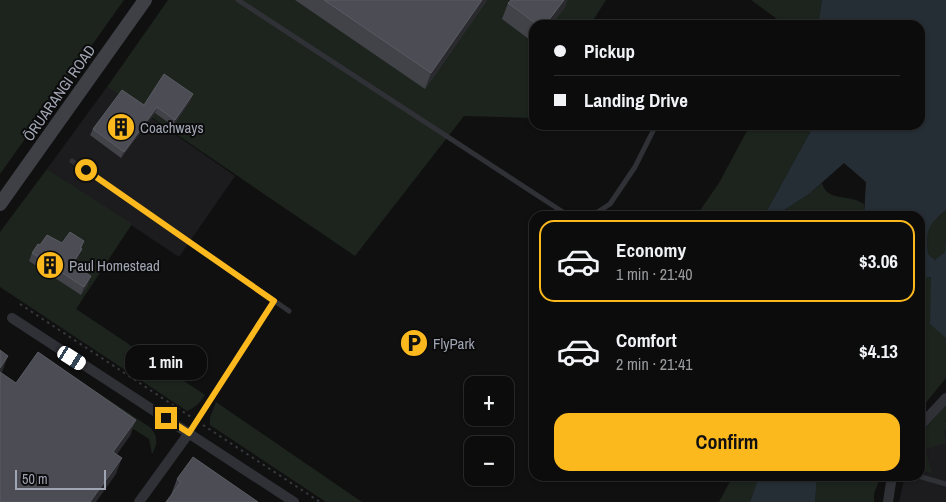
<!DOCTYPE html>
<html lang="en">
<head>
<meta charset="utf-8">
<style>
	body { margin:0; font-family:"Archivo Narrow",sans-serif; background:#151516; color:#f1f3f6; height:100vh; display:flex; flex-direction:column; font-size:19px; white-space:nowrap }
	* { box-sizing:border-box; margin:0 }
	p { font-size:16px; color:#9a9b9d }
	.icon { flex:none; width:28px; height:28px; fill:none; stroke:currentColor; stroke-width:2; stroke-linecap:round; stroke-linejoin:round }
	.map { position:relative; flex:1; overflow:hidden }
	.side { position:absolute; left:529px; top:211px; width:396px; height:270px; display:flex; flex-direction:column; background:#0c0c0d; border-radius:15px; box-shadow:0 1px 4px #0004,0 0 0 1px #2c2c2e }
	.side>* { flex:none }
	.top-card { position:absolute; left:529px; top:20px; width:396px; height:110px; border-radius:15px; box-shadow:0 1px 4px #0004,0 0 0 1px #2c2c2e; display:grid; align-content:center; height:110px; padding:0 25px; background:#0c0c0d }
	.fabs { position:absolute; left:464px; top:376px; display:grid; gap:10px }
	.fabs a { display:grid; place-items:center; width:50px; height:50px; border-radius:10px; background:#0c0c0d; box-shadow:0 1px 4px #0004,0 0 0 1px #2c2c2e; font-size:25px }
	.scale { position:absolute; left:15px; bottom:12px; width:91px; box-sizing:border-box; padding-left:5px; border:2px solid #a0a5b3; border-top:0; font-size:14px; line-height:18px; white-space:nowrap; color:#a0a5b3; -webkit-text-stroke:4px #0b0b0c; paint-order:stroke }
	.end { position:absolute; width:22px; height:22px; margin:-11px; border:6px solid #fcb91d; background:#111; box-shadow:0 0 0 2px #111 }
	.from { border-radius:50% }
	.bubble { position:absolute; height:35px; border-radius:15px; background:#0c0c0d; box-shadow:0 1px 4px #0004,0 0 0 1px #2c2c2e; font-size:16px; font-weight:800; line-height:35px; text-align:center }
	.car { position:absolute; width:15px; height:30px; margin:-15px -8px; border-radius:6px; box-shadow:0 0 4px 1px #0007; background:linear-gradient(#fff 24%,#345 0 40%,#fff 0 76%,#345 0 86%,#fff 0) }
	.top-card b { display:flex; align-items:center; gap:18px; height:48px; font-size:19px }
	.top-card b+b { border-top:1px solid #2c2c2e }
	.top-card i { width:12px; height:12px; background:#f1f3f6 }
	ul { padding:9px 0 0; list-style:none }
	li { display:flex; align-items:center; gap:15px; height:82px; margin:0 10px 8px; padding:0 15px; border:2px solid transparent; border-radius:15px }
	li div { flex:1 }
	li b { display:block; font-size:19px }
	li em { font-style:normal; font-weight:800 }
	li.on { border-color:#fcb91d }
	li>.icon { width:45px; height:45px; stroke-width:1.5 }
	.action { display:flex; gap:10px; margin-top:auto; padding:10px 25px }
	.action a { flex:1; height:58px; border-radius:15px; background:#fcb91d; color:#111; font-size:20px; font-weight:800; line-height:58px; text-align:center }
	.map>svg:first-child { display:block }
	.built { fill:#1c1c1e }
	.green { fill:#1c241d }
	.water { fill:#262e35 }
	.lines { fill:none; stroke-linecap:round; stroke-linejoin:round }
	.path { stroke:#36383d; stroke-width:2; stroke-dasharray:2.5 4; stroke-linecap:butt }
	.lane { stroke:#303136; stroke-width:5 }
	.street { stroke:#303136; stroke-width:10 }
	.secondary { stroke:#3e4046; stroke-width:14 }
	.wall { fill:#424249 }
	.shaded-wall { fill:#2a2a2e }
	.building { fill:#4c4d54; stroke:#595b63 }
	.route { stroke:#fcb91d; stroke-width:6 }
	.labels { text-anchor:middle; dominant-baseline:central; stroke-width:4; stroke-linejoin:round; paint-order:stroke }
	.street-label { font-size:15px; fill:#a0a5b3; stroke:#0b0b0c }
	.poi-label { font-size:15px; fill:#a0a5b3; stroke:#0b0b0c; text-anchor:start }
</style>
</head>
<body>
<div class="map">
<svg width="946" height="502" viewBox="0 0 946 502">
	<rect width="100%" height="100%" fill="#101011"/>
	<!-- built -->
	<g class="built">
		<path d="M107,87L235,176L179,257L47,169Z"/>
		<path d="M946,411V502H899L905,476H920V444Z"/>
	</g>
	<!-- green -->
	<g class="green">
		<path d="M0,0H124L0,174Z"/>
		<path d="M168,0H606L590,25H534V115L532,118L464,116L355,256L107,87Z"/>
		<path d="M751,0H822L818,25H785Z"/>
		<path d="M750,125H814L764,216H696L719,183Z"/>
		<path d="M47,169L132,224L76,309L205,395C200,403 196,407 187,411L0,287V232Z"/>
		<path d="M822,183C828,203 848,193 864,204V216H775L809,194Z"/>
		<path d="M946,210V252L935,260L928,254L927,232L930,224Z"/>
		<path d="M931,277V291L946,338V378L920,410V279Z"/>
		<path d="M42,355L151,428C158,438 158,443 152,454L149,439L34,365Z"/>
		<path d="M216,402L362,502H326L210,425V418Z"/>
		<path d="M946,404V419L944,421L946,423V429L944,430L946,443L925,449L932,473L920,470V435Z"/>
		<path d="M733,476H759L750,502H719Z"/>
		<path d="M817,476H881L874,493V502H815Z"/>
	</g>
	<!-- water -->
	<g class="water">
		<path d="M822,0H946V210C927,226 926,229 928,254L935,260L945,252L946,240V338L930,324L931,277L920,279V216H864L866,182L844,163L809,194L775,216H764L814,125H920V25H818Z"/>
		<path d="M759,476H817L815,502H750Z"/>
	</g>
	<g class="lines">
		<!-- path -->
		<g class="path">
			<path d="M20,304L191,417"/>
			<path d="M203,425L320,502"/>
		</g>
		<!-- lane -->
		<g class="lane">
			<path d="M238,0L569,216"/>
			<path d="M72,161L289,311"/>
			<path d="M587,216L593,215L610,204L635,167L656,125"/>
			<path d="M189,433L274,301"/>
			<path d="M918,476L946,484"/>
		</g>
		<!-- street -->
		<g class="street">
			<path d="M12,318L294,502"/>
			<path d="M920,426L946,398"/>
			<path d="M139,502L189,433"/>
			<path d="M888,502L892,476"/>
		</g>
		<!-- secondary -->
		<path class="secondary" d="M0,204L145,0"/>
	</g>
	<!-- wall -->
	<g class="wall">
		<path d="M295,0H487L425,89Z"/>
		<path d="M511,0H567L565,7L551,25H534V43L502,19L508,3Z"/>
		<path d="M191,100L173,126L155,113L121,158L90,135L93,129L144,105Z"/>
		<path d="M84,241L78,258L74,265L88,285L81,295L29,261L32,253L40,245Z"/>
		<path d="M177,479L258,502L171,495Z"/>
	</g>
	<!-- shaded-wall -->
	<g class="shaded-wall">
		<path d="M482,0H487L425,89L431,73Z"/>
		<path d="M564,0H567L565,7L551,25H545Z"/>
		<path d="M193,94L191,100L173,126L175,120Z"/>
		<path d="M157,107L155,113L121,158L124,152Z"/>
		<path d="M82,249L78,258L69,272L72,264Z"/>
		<path d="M91,276L88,285L81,295L84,287Z"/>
		<path d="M8,356L2,372L0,375V368Z"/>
		<path d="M136,420L130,436L107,468L113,452Z"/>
		<path d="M122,458L116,474L96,502H90Z"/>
	</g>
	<!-- building -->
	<g class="building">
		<path d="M324,0H482L431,73Z"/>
		<path d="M511,0H564L545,25H538L508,3Z"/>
		<path d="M164,74L193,94L175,120L157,107L124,152L93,129L122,90L144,105Z"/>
		<path d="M70,232L84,241L80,248L82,249L72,264L91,276L84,287L32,253L38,244L40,245L47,235L62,243Z"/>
		<path d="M0,350L8,356L0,368Z"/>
		<path d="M38,352L136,420L113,452L122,458L90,502H0V372L16,383Z"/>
		<path d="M193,457L258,502H166L181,482L177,479Z"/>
	</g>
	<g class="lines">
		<!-- route -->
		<path class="route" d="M86,170L274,301L189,433L166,418"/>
	</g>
	<!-- icons -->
	<defs>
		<symbol id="building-disc" viewBox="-11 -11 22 22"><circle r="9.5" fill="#fcb91d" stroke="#0b0b0c"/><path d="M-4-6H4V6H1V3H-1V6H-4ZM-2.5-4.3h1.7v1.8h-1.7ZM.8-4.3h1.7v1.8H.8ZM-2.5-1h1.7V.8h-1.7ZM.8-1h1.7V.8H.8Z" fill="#111"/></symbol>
		<symbol id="parking-disc" viewBox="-11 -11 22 22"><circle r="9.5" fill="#fcb91d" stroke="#0b0b0c"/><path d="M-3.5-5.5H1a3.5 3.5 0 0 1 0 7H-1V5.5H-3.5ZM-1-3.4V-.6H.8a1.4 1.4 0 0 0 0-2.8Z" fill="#111"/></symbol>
	</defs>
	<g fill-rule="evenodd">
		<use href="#building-disc" x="105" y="111" width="32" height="32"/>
		<use href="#building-disc" x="34" y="249" width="32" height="32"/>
		<use href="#parking-disc" x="398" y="327" width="32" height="32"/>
	</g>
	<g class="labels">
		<!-- street labels -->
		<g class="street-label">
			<text transform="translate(59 93) rotate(-55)">ŌRUARANGI ROAD</text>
		</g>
		<!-- poi labels -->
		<g class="poi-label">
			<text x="140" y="127">Coachways</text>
			<text x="69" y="265">Paul Homestead</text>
			<text x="433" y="343">FlyPark</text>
		</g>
	</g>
</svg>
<div class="fabs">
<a>+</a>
<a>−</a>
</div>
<div class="scale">50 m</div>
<i class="end from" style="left:86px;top:170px"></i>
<i class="end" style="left:166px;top:418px"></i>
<div class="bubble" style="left:125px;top:345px;width:82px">1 min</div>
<i class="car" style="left:72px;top:358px;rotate:122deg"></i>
<div class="top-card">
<b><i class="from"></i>Pickup</b>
<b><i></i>Landing Drive</b>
</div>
<section class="side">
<ul>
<li class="on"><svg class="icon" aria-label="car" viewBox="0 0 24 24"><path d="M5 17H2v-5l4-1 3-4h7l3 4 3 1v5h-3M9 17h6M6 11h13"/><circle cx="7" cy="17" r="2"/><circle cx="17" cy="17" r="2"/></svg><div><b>Economy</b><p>1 min · 21:40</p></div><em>$3.06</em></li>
<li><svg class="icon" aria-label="car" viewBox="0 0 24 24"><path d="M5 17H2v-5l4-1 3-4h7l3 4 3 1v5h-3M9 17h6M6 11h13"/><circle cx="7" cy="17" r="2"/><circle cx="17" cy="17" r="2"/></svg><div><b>Comfort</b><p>2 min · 21:41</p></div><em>$4.13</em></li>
</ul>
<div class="action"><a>Confirm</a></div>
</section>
</div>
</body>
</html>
